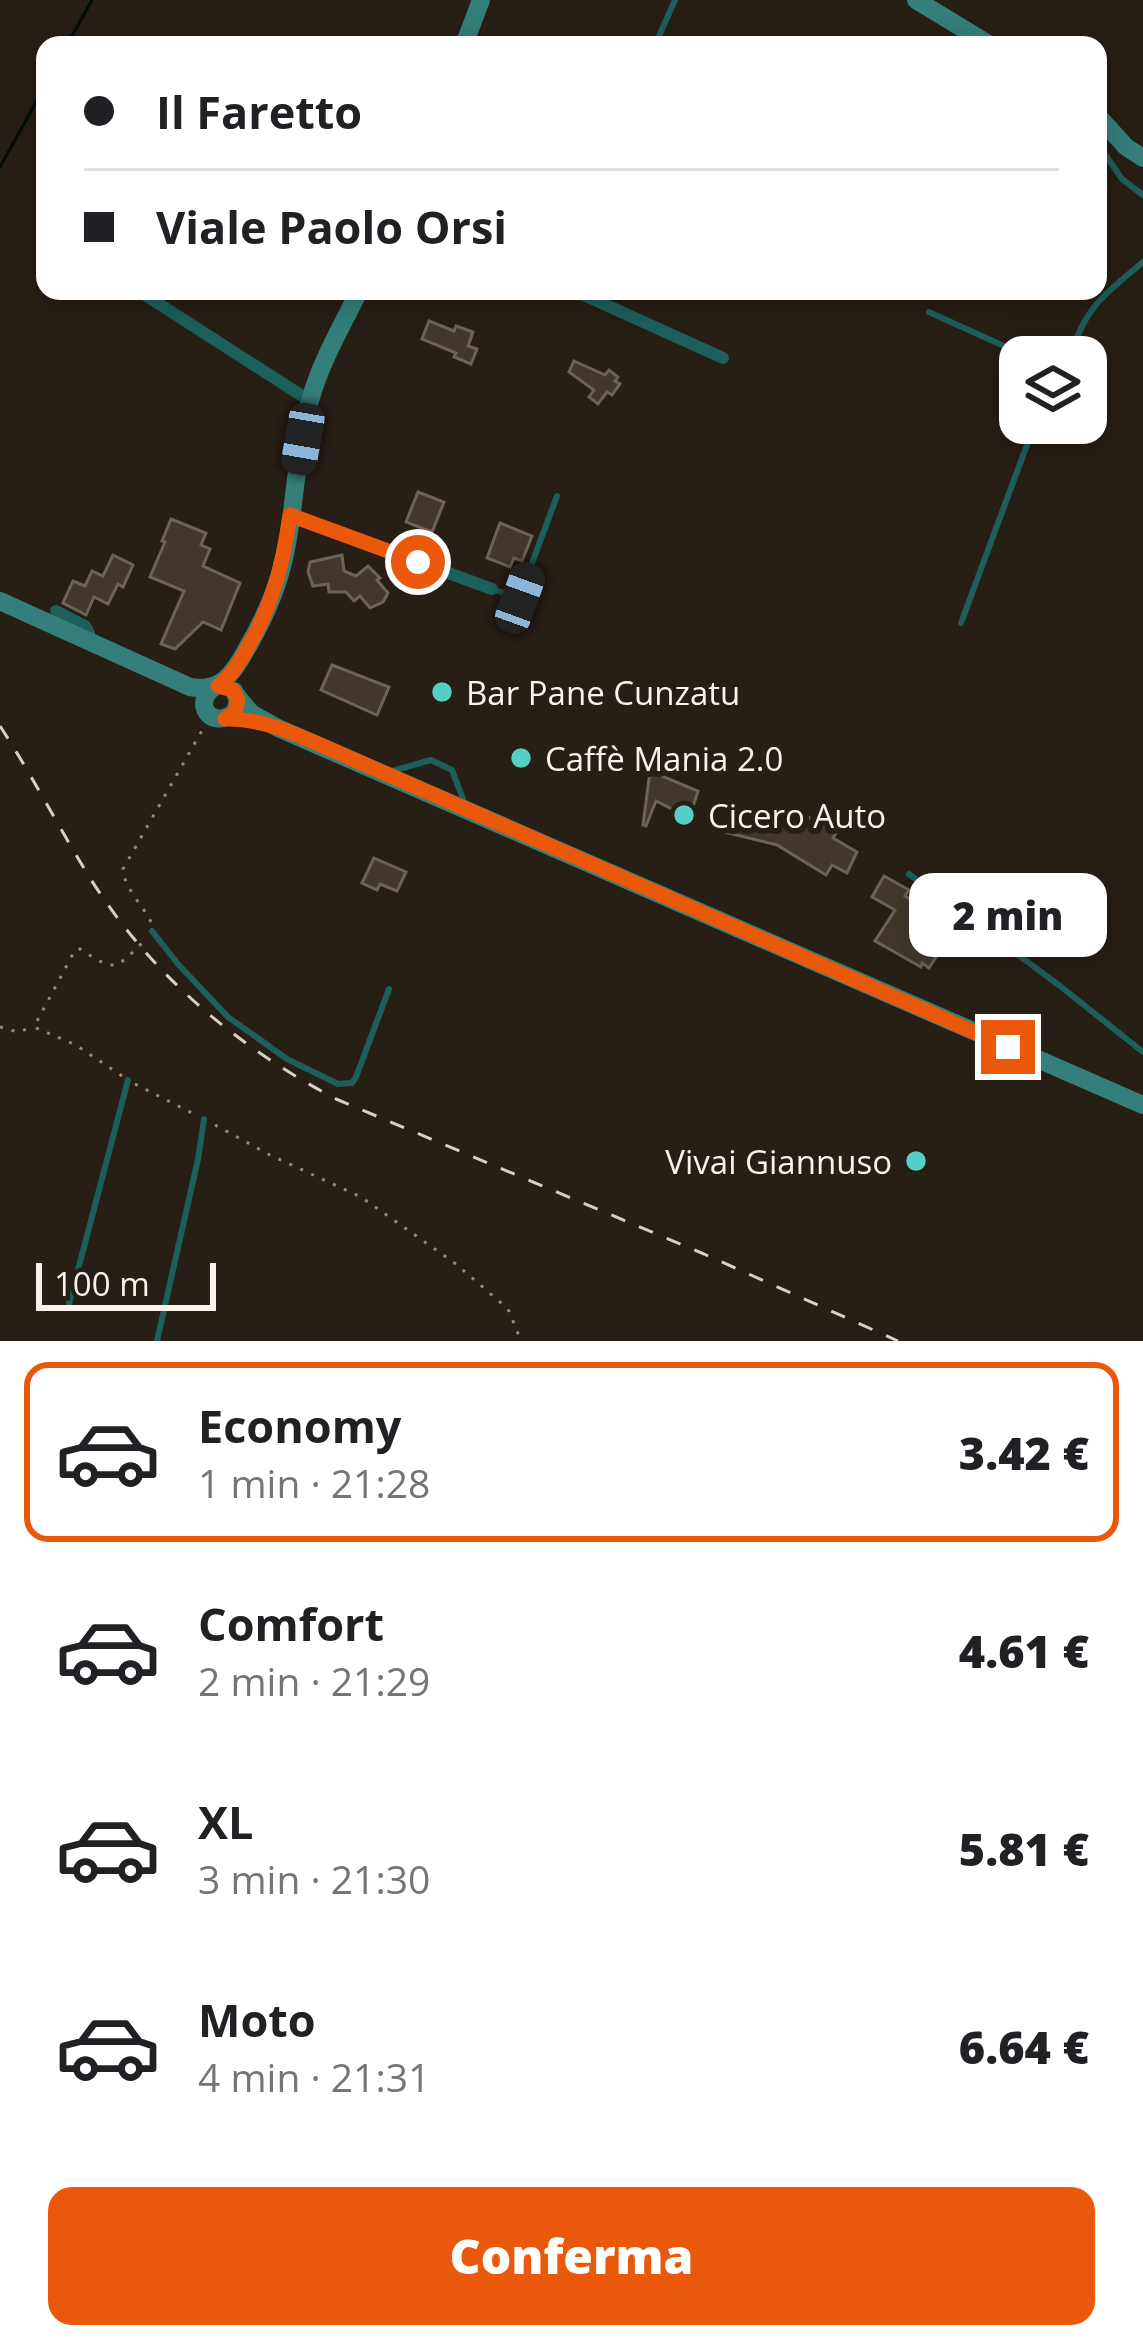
<!DOCTYPE html>
<html lang="it">
<head>
<meta charset="utf-8">
<style>
	body { margin:0; font-family:"Open Sans",sans-serif; background:#f6f6f6; color:#202124; height:100vh; display:flex; flex-direction:column; font-size:45px; white-space:nowrap }
	* { box-sizing:border-box; margin:0 }
	p { font-size:39px; color:#757577 }
	.icon { flex:none; width:66px; height:66px; fill:none; stroke:currentColor; stroke-width:2; stroke-linecap:round; stroke-linejoin:round }
	.map { position:relative; height:1341px; overflow:hidden }
	.sheet { display:flex; flex-direction:column; background:#fff; flex:1 }
	.sheet>* { flex:none }
	.top-card { position:absolute; left:36px; top:36px; width:1071px; height:264px; border-radius:24px; box-shadow:0 6px 30px #0003; display:grid; align-content:center; height:264px; padding:0 48px; background:#fff }
	.fabs { position:absolute; left:999px; top:336px; display:grid; gap:24px }
	.fabs a { display:grid; place-items:center; width:108px; height:108px; border-radius:24px; background:#fff; box-shadow:0 6px 30px #0003; font-size:60px }
	.scale { position:absolute; left:36px; bottom:30px; width:180px; box-sizing:border-box; padding-left:12px; border:6px solid #faf3ed; border-top:0; font-size:33px; line-height:42px; white-space:nowrap; color:#faf3ed; -webkit-text-stroke:9px #271e15; paint-order:stroke }
	.end { position:absolute; width:54px; height:54px; margin:-27px; border:15px solid #ea580c; background:#fff; box-shadow:0 0 0 6px #fff }
	.from { border-radius:50% }
	.bubble { position:absolute; height:84px; border-radius:24px; background:#fff; box-shadow:0 6px 30px #0003; font-size:39px; font-weight:800; line-height:84px; text-align:center }
	.car { position:absolute; width:36px; height:72px; margin:-36px -18px; border-radius:15px; box-shadow:0 0 9px 3px #0007; background:linear-gradient(#222 24%,#8ab4d8 0 40%,#222 0 76%,#8ab4d8 0 86%,#222 0) }
	.top-card b { display:flex; align-items:center; gap:42px; height:114px; font-size:45px }
	.top-card b+b { border-top:3px solid #e0e0e0 }
	.top-card i { width:30px; height:30px; background:#202124 }
	ul { padding:21px 0 0; list-style:none }
	li { display:flex; align-items:center; gap:36px; height:180px; margin:0 24px 18px; padding:0 24px; border:6px solid transparent; border-radius:24px }
	li div { flex:1 }
	li b { display:block; font-size:45px }
	li em { font-style:normal; font-weight:800 }
	li.current { border-color:#ea580c }
	li>.icon { width:108px; height:108px; stroke-width:1.5 }
	.cta { display:flex; gap:24px; margin-top:auto; padding:24px 48px }
	.cta a { flex:1; height:138px; border-radius:24px; background:#ea580c; color:#fff; font-size:48px; font-weight:800; line-height:138px; text-align:center }
	.map>svg:first-child { display:block }
	.lines { fill:none; stroke-linecap:round; stroke-linejoin:round }
	.stream { stroke:#000c0b; stroke-width:3 }
	.building { fill:#41372c; stroke:#6c6256; stroke-width:3 }
	.path { stroke:#918982; stroke-width:3; stroke-dasharray:3 9; stroke-linecap:butt }
	.lane { stroke:#1d5f5b; stroke-width:6 }
	.street { stroke:#1d5f5b; stroke-width:12 }
	.secondary { stroke:#347f7a; stroke-width:18 }
	.rail { stroke:#d6cfc8; stroke-width:3; stroke-dasharray:15 15; stroke-linecap:butt }
	.route { stroke:#ea580c; stroke-width:15 }
	.poi-dot { fill:#55cec6; stroke:#271e15; stroke-width:4.5 }
	.labels { text-anchor:middle; dominant-baseline:central; stroke-width:12; stroke-linejoin:round; paint-order:stroke }
	.poi-label { font-size:33px; fill:#faf3ed; stroke:#271e15; text-anchor:start }
</style>
</head>
<body>
<div class="map">
<svg width="1143" height="1341" viewBox="0 0 1143 1341">
	<rect width="100%" height="100%" fill="#271e15"/>
	<g class="lines">
		<!-- stream -->
		<g class="stream">
			<path d="M67,45L92,0"/>
			<path d="M0,167L45,86"/>
		</g>
	</g>
	<!-- building -->
	<g class="building">
		<path d="M429,321L454,331L456,326L473,332L468,346L477,349L471,364L454,357L456,353L422,339Z"/>
		<path d="M574,361L605,375L609,370L618,377L615,381L620,384L612,395L607,392L598,404L589,397L594,390L569,372Z"/>
		<path d="M418,492L444,502L432,532L406,522Z"/>
		<path d="M171,519L206,533L201,545L210,549L203,566L240,583L221,630L203,622L175,649L161,644L184,591L150,577L165,542L162,541Z"/>
		<path d="M500,523L532,536L522,561L514,558L510,567L487,558Z"/>
		<path d="M113,555L133,565L123,587L118,584L108,604L94,597L86,615L63,603L73,581L85,586L92,571L103,576Z"/>
		<path d="M342,555L344,571L356,576L368,566L380,578L377,580L388,593L383,602L370,608L360,596L354,601L346,592H329L328,584L313,586L308,572L310,562Z"/>
		<path d="M332,665L389,687L377,715L321,690Z"/>
		<path d="M650,771L698,791L691,813L686,812L684,815L656,801L646,826L643,825Z"/>
		<path d="M729,809L760,814L781,812L808,817L836,833L833,838L857,852L847,873L832,865L826,875L777,845L724,832Z"/>
		<path d="M374,858L406,872L397,891L380,884L377,890L362,883Z"/>
		<path d="M884,876L909,890L905,896L935,915L921,938L940,951L929,968L922,963L921,967L875,941L895,910L872,897Z"/>
	</g>
	<g class="lines">
		<!-- path -->
		<g class="path">
			<path d="M151,922C142,904 124,888 123,869L204,727"/>
			<path d="M0,1027L18,1032L33,1027"/>
			<path d="M122,1076L76,1045L34,1027L75,950L80,949C116,972 114,971 145,940"/>
			<path d="M135,1084L196,1115"/>
			<path d="M215,1125L270,1155L361,1197L456,1264L500,1302L509,1311L521,1341"/>
		</g>
		<!-- lane -->
		<g class="lane">
			<path d="M655,45L675,0"/>
			<path d="M1098,144L1122,179L1143,195"/>
			<path d="M929,312L1028,357"/>
			<path d="M1070,357C1085,307 1104,295 1143,262"/>
			<path d="M495,590L519,598L557,496"/>
			<path d="M961,623L1031,434C1050,420 1067,445 1085,431L1086,417"/>
			<path d="M392,771L431,760L452,770L465,804"/>
			<path d="M909,874L1060,986L1143,1052"/>
			<path d="M152,931L178,964L228,1017L287,1059L338,1084L352,1083L356,1077L389,989"/>
			<path d="M69,1304L128,1080"/>
			<path d="M157,1341L198,1159L204,1119"/>
		</g>
		<!-- street -->
		<g class="street">
			<path d="M139,291L310,401"/>
			<path d="M575,291L723,358"/>
			<path d="M290,515L492,589"/>
			<path d="M56,611L85,626L89,633L88,640"/>
		</g>
		<!-- secondary -->
		<g class="secondary">
			<path d="M916,0L990,45"/>
			<path d="M464,45L481,0"/>
			<path d="M1098,116L1126,147L1143,158"/>
			<path d="M0,601L190,687C221,692 233,674 246,650C260,626 272,602 280,574C296,518 294,457 310,401C320,363 342,326 359,291"/>
			<path d="M214,687C191,704 212,731 235,712L238,700L234,691"/>
			<path d="M237,696L251,713L278,728L1143,1105"/>
		</g>
		<!-- rail -->
		<path class="rail" d="M0,726C32,775 59,828 90,878C151,975 236,1046 336,1099L704,1254L898,1341"/>
	</g>
	<g class="lines">
		<!-- route -->
		<path class="route" d="M418,562L290,515C283,564 273,604 248,647C240,661 232,676 218,686L233,690L238,700L235,712L225,719C269,718 310,741 350,758L1008,1047"/>
	</g>
	<!-- markers -->
	<g class="poi-dot">
		<circle cx="442" cy="692" r="12"/>
		<circle cx="521" cy="758" r="12"/>
		<circle cx="684" cy="815" r="12"/>
		<circle cx="916" cy="1161" r="12"/>
	</g>
	<g class="labels">
		<!-- poi labels -->
		<g class="poi-label">
			<text x="466" y="692">Bar Pane Cunzatu</text>
			<text x="545" y="758">Caffè Mania 2.0</text>
			<text x="708" y="815">Cicero Auto</text>
			<text x="892" y="1161" text-anchor="end">Vivai Giannuso</text>
		</g>
	</g>
</svg>
<div class="fabs">
<a><svg class="icon" aria-label="layers" viewBox="0 0 24 24"><path d="M12 4l9 5-9 5-9-5zM3 14l9 5 9-5"/></svg></a>
</div>
<div class="scale">100 m</div>
<i class="end from" style="left:418px;top:562px"></i>
<i class="end" style="left:1008px;top:1047px"></i>
<div class="bubble" style="left:909px;top:873px;width:198px">2 min</div>
<i class="car" style="left:303px;top:439px;rotate:190deg"></i>
<i class="car" style="left:520px;top:598px;rotate:20deg"></i>
<div class="top-card">
<b><i class="from"></i>Il Faretto</b>
<b><i></i>Viale Paolo Orsi</b>
</div>
</div>
<section class="sheet">
<ul>
<li class="current"><svg class="icon" aria-label="car" viewBox="0 0 24 24"><path d="M5 17H2v-5l4-1 3-4h7l3 4 3 1v5h-3M9 17h6M6 11h13"/><circle cx="7" cy="17" r="2"/><circle cx="17" cy="17" r="2"/></svg><div><b>Economy</b><p>1 min · 21:28</p></div><em>3.42 €</em></li>
<li><svg class="icon" aria-label="car" viewBox="0 0 24 24"><path d="M5 17H2v-5l4-1 3-4h7l3 4 3 1v5h-3M9 17h6M6 11h13"/><circle cx="7" cy="17" r="2"/><circle cx="17" cy="17" r="2"/></svg><div><b>Comfort</b><p>2 min · 21:29</p></div><em>4.61 €</em></li>
<li><svg class="icon" aria-label="car" viewBox="0 0 24 24"><path d="M5 17H2v-5l4-1 3-4h7l3 4 3 1v5h-3M9 17h6M6 11h13"/><circle cx="7" cy="17" r="2"/><circle cx="17" cy="17" r="2"/></svg><div><b>XL</b><p>3 min · 21:30</p></div><em>5.81 €</em></li>
<li><svg class="icon" aria-label="car" viewBox="0 0 24 24"><path d="M5 17H2v-5l4-1 3-4h7l3 4 3 1v5h-3M9 17h6M6 11h13"/><circle cx="7" cy="17" r="2"/><circle cx="17" cy="17" r="2"/></svg><div><b>Moto</b><p>4 min · 21:31</p></div><em>6.64 €</em></li>
</ul>
<div class="cta"><a>Conferma</a></div>
</section>
</body>
</html>
